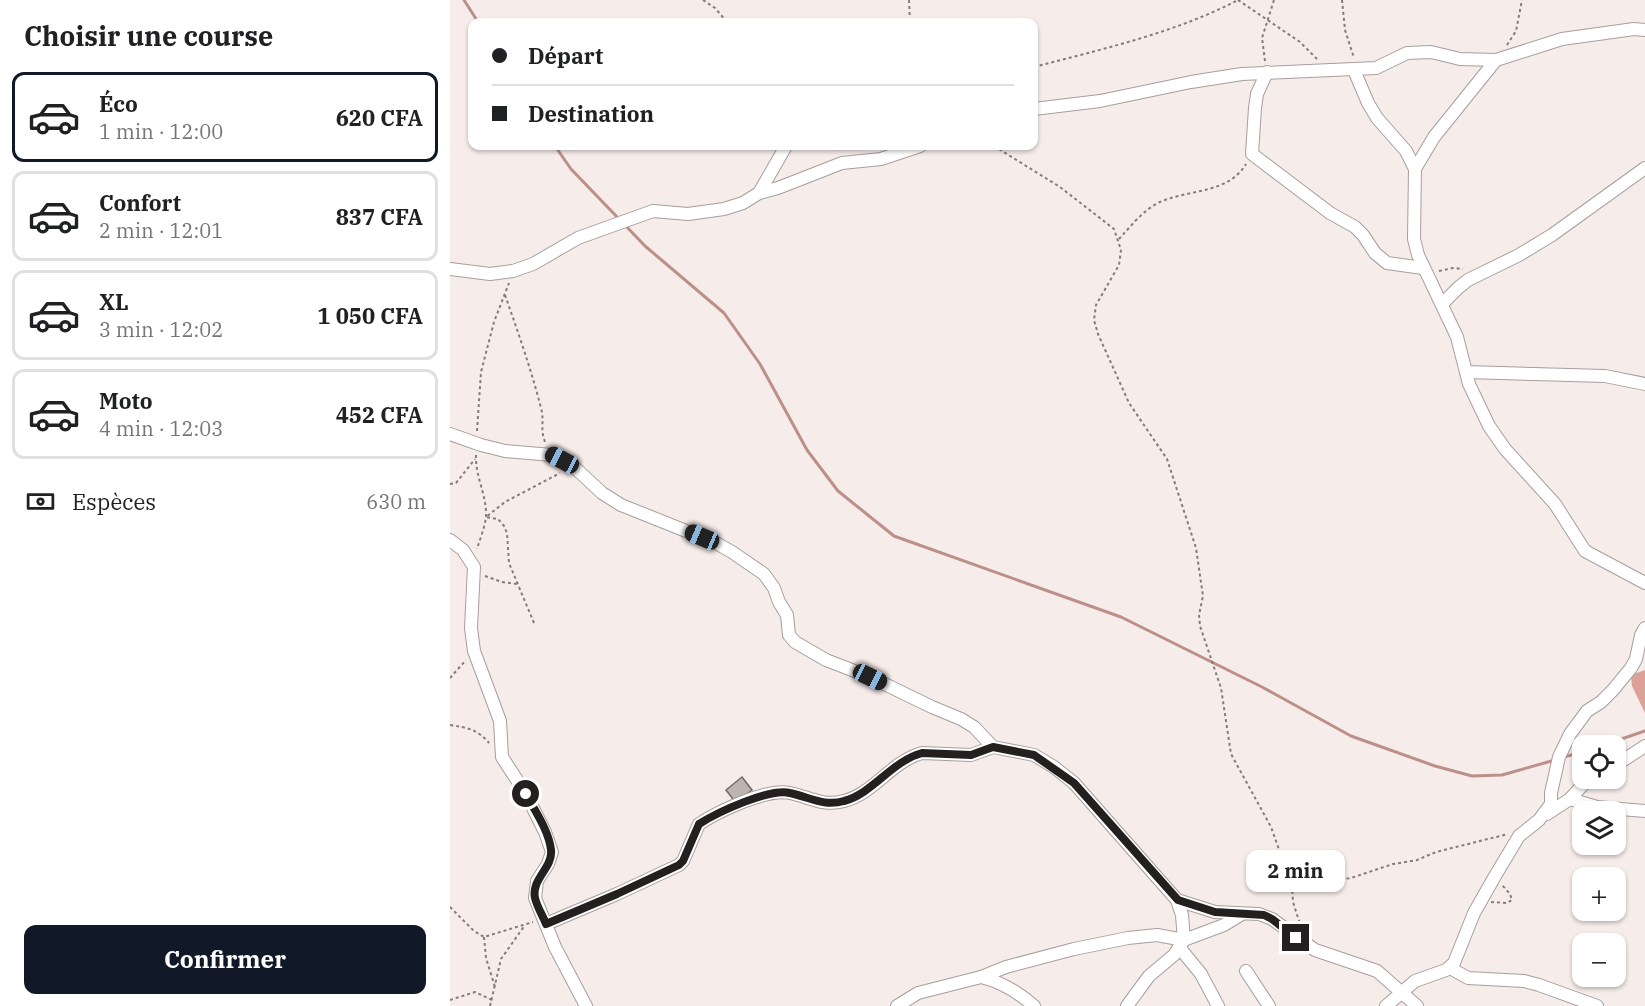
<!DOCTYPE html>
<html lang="fr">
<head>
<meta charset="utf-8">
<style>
	body { margin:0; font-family:"IBM Plex Serif",serif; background:#f2f2f2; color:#202124; height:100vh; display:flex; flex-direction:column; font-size:22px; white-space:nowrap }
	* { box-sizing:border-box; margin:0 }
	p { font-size:20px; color:#757577 }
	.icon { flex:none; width:33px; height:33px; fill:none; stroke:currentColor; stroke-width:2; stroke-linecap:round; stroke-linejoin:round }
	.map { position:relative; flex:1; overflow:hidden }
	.details { display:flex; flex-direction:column; background:#fff; width:450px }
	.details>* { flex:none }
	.hud { position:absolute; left:18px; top:18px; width:570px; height:132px; border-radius:12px; box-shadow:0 2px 4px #0004; display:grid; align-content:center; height:132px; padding:0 24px; background:#fff }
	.controls { position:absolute; left:1122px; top:735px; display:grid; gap:12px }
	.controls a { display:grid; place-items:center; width:54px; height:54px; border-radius:12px; background:#fff; box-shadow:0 2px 4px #0004; font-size:30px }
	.end { position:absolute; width:27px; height:27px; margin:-14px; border:8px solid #242020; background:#fff; box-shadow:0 0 0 3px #fff }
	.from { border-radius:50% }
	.bubble { position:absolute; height:42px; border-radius:12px; background:#fff; box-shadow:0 2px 4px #0004; font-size:20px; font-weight:700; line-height:42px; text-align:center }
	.car { position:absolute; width:18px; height:36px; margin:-18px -9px; border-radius:8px; box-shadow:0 0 4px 2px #0007; background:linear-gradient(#222 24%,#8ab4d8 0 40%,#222 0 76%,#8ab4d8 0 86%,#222 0) }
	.hud b { display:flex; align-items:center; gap:21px; height:57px; font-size:22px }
	.hud b+b { border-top:2px solid #e0e0e0 }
	.hud i { width:15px; height:15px; background:#202124 }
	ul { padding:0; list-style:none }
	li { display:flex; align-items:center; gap:18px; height:90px; margin:0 12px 9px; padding:0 12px; border:3px solid #e0e0e0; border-radius:12px }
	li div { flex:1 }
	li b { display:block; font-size:22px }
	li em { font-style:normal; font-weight:700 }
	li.current { border-color:#111827 }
	li>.icon { width:54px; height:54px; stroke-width:1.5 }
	h2 { padding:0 24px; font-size:27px; line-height:72px }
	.pay { display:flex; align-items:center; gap:15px; height:66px; padding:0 24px; font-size:22px }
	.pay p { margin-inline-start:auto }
	.primary-button { display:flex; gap:12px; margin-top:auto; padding:12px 24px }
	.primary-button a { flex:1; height:69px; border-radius:12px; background:#111827; color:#fff; font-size:24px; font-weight:700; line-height:69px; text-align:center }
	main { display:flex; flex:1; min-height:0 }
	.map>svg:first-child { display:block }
	.forest { fill:#dca297 }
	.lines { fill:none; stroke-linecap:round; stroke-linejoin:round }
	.stream { stroke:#bc9088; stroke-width:3 }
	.building { fill:#bdb3b1; stroke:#746b69; stroke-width:1.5 }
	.minor-casing { stroke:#a89e9c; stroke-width:14 }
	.path { stroke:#837c7b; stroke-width:2; stroke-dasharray:3 3; stroke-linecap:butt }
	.minor { stroke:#fff; stroke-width:12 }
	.route { stroke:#242020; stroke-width:8 }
</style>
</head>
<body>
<main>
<section class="details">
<h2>Choisir une course</h2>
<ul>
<li class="current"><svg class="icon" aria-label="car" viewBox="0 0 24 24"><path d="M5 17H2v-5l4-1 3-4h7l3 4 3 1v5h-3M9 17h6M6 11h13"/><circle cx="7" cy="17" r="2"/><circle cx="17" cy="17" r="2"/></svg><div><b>Éco</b><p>1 min · 12:00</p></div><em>620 CFA</em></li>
<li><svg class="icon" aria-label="car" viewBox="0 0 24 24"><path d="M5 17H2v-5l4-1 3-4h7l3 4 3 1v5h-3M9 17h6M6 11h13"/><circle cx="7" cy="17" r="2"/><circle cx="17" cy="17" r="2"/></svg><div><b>Confort</b><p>2 min · 12:01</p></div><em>837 CFA</em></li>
<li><svg class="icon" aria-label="car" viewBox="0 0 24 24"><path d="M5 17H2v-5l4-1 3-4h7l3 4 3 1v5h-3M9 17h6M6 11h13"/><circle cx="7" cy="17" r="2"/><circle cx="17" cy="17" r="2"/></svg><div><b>XL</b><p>3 min · 12:02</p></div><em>1 050 CFA</em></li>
<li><svg class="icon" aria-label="car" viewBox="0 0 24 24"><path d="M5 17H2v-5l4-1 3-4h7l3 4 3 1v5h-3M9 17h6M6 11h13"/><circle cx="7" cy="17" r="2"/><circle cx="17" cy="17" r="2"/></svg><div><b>Moto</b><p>4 min · 12:03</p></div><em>452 CFA</em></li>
</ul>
<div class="pay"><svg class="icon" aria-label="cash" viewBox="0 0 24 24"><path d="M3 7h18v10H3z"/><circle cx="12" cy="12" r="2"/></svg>Espèces<p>630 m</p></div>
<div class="primary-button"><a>Confirmer</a></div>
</section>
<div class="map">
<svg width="1195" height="1006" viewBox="0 0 1195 1006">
	<rect width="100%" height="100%" fill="#f6ecea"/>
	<!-- forest -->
	<path class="forest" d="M1195,670V713L1182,686L1181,675Z"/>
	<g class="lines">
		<!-- stream -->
		<g class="stream">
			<path d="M14,0L28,22"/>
			<path d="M105,146L121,169L169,219"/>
			<path d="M174,224L195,246L274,313L310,364L357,450L388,491L444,536L671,617L812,687L901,736L985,766L1022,776L1052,775L1105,760"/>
			<path d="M1151,746L1195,731"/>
			<path d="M1114,757L1132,752"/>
		</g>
	</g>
	<!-- building -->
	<path class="building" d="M292,777L302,790L286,803L276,790Z"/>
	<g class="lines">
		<defs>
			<g id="minor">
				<path d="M904,70L918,103L927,118L956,151L965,169L964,239L968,255L1007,337L1019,384L1039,426L1055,449L1105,504L1135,551L1195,583"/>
				<path d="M817,72L807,94L805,108L802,154L880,213L905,227L913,235L925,253L937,263L973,268"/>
				<path d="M584,109L650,101L741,82L792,74L926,68L957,53L981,52L1010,59L1046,60L1112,39L1184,29L1195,30"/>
				<path d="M965,169L984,137L1046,60"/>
				<path d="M309,193L336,146"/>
				<path d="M0,269L40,274L63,271L83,264L128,238L203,211L238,214L274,209L293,203L309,193L328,188L392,163L431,159L470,146"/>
				<path d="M992,304L1008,288L1018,280L1069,255L1102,235L1195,168"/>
				<path d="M1016,372L1155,376L1195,384"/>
				<path d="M0,434L31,445L55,451L102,455L123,466L152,493L171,505L266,543L282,552L314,574L324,588L329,602L337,615L339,635L345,642L376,660L420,677L482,707L511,719L524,727L543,747L584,755L604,767L624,783L727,900L765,912L809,914L822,919L865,950L927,971L967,1006"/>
				<path d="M0,540L13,550L24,567L21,628L24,651L50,721L52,757L76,794L95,832L102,852L98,864L87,881L85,898L105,947L136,1006"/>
				<path d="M1166,765L1195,746"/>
				<path d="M1120,799L1139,778"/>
				<path d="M1097,814L1120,799L1147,807L1195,811"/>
				<path d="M96,924L167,894L229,865L233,861L249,824C269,811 317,788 340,793C359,797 374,807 394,801C423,794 442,761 472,753L521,755L543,747"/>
				<path d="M729,947L751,974L768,1006"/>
				<path d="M1000,968L1018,978L1074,981L1089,985L1147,1006"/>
				<path d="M796,971L819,1006"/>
				<path d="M531,977C552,982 568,992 584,1006"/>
				<path d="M447,1006L468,993L531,977L556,967L624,949L678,938L707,935L734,940L732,915L727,900"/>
				<path d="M677,1006L699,976L724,955L734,940L774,925L792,914"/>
				<path d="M936,1006L965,981L996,970L1004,963L1024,913L1045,876L1069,836L1089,820L1101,804V793L1109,757L1120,734L1137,711L1151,702L1163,690L1181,668L1186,659L1191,635L1195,628"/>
			</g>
		</defs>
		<!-- minor casing -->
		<use href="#minor" class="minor-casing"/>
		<!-- path -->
		<g class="path">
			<path d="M253,0L265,8L277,22"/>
			<path d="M459,0L460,22"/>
			<path d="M788,0L850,42L867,59"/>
			<path d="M892,0L895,30L904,58"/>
			<path d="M1057,45L1066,31L1072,0"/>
			<path d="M815,61L812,38L824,0"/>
			<path d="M584,67C652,49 725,33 788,0"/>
			<path d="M544,146L610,187L664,229L671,250L669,265L646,305L644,320L648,334L679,403L717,459L746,548L753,596L749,615L750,626L771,688L781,754L821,827L842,886L843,902L850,924"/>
			<path d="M669,239C681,226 693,210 710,202C739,189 778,194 796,164"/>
			<path d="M989,271L1003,268L1013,269"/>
			<path d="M55,295C68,332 81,369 91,408C95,422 89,429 96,444"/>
			<path d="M27,431L31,372L44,322L59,283"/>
			<path d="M26,455C25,476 37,496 36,516C35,527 30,539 27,549"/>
			<path d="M0,484L6,483L25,459"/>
			<path d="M35,576L52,582L67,584"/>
			<path d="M84,623L59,563L57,533L54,526L48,519L36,517L55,502L110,473"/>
			<path d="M0,678L16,660"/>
			<path d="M0,725C18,728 27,729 39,743"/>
			<path d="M843,886L901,878L943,864L967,860L986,852L1058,834"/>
			<path d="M1041,902L1057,903L1062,900L1060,894L1052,885"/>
			<path d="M0,907L24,931L34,937L83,922"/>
			<path d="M34,937L36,958L45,987"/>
			<path d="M0,1000L25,992L42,1000"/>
			<path d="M40,1006L51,959L75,925"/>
		</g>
		<!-- minor -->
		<use href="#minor" class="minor"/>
	</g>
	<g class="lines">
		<!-- route -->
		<path class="route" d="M76,794C85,811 99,831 101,850C103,868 81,879 85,898C87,907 93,916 96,924L167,894L229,865L233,861L249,824C268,812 319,788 340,793C359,797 374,807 394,801C422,794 442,761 472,753L521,755L543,747L584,755L624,783L728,900L765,912L814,915L822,919L846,938"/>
	</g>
</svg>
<div class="controls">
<a><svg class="icon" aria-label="locate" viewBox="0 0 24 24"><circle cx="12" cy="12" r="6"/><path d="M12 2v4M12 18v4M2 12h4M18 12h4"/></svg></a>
<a><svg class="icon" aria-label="layers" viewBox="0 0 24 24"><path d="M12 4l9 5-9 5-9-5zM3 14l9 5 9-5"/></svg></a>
<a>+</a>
<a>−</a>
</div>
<i class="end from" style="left:76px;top:794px"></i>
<i class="end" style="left:846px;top:938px"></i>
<div class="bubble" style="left:796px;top:850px;width:99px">2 min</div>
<i class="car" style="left:112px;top:460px;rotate:298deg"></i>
<i class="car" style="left:252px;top:537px;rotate:293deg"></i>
<i class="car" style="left:420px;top:677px;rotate:116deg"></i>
<div class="hud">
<b><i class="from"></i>Départ</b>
<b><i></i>Destination</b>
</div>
</div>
</main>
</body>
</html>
